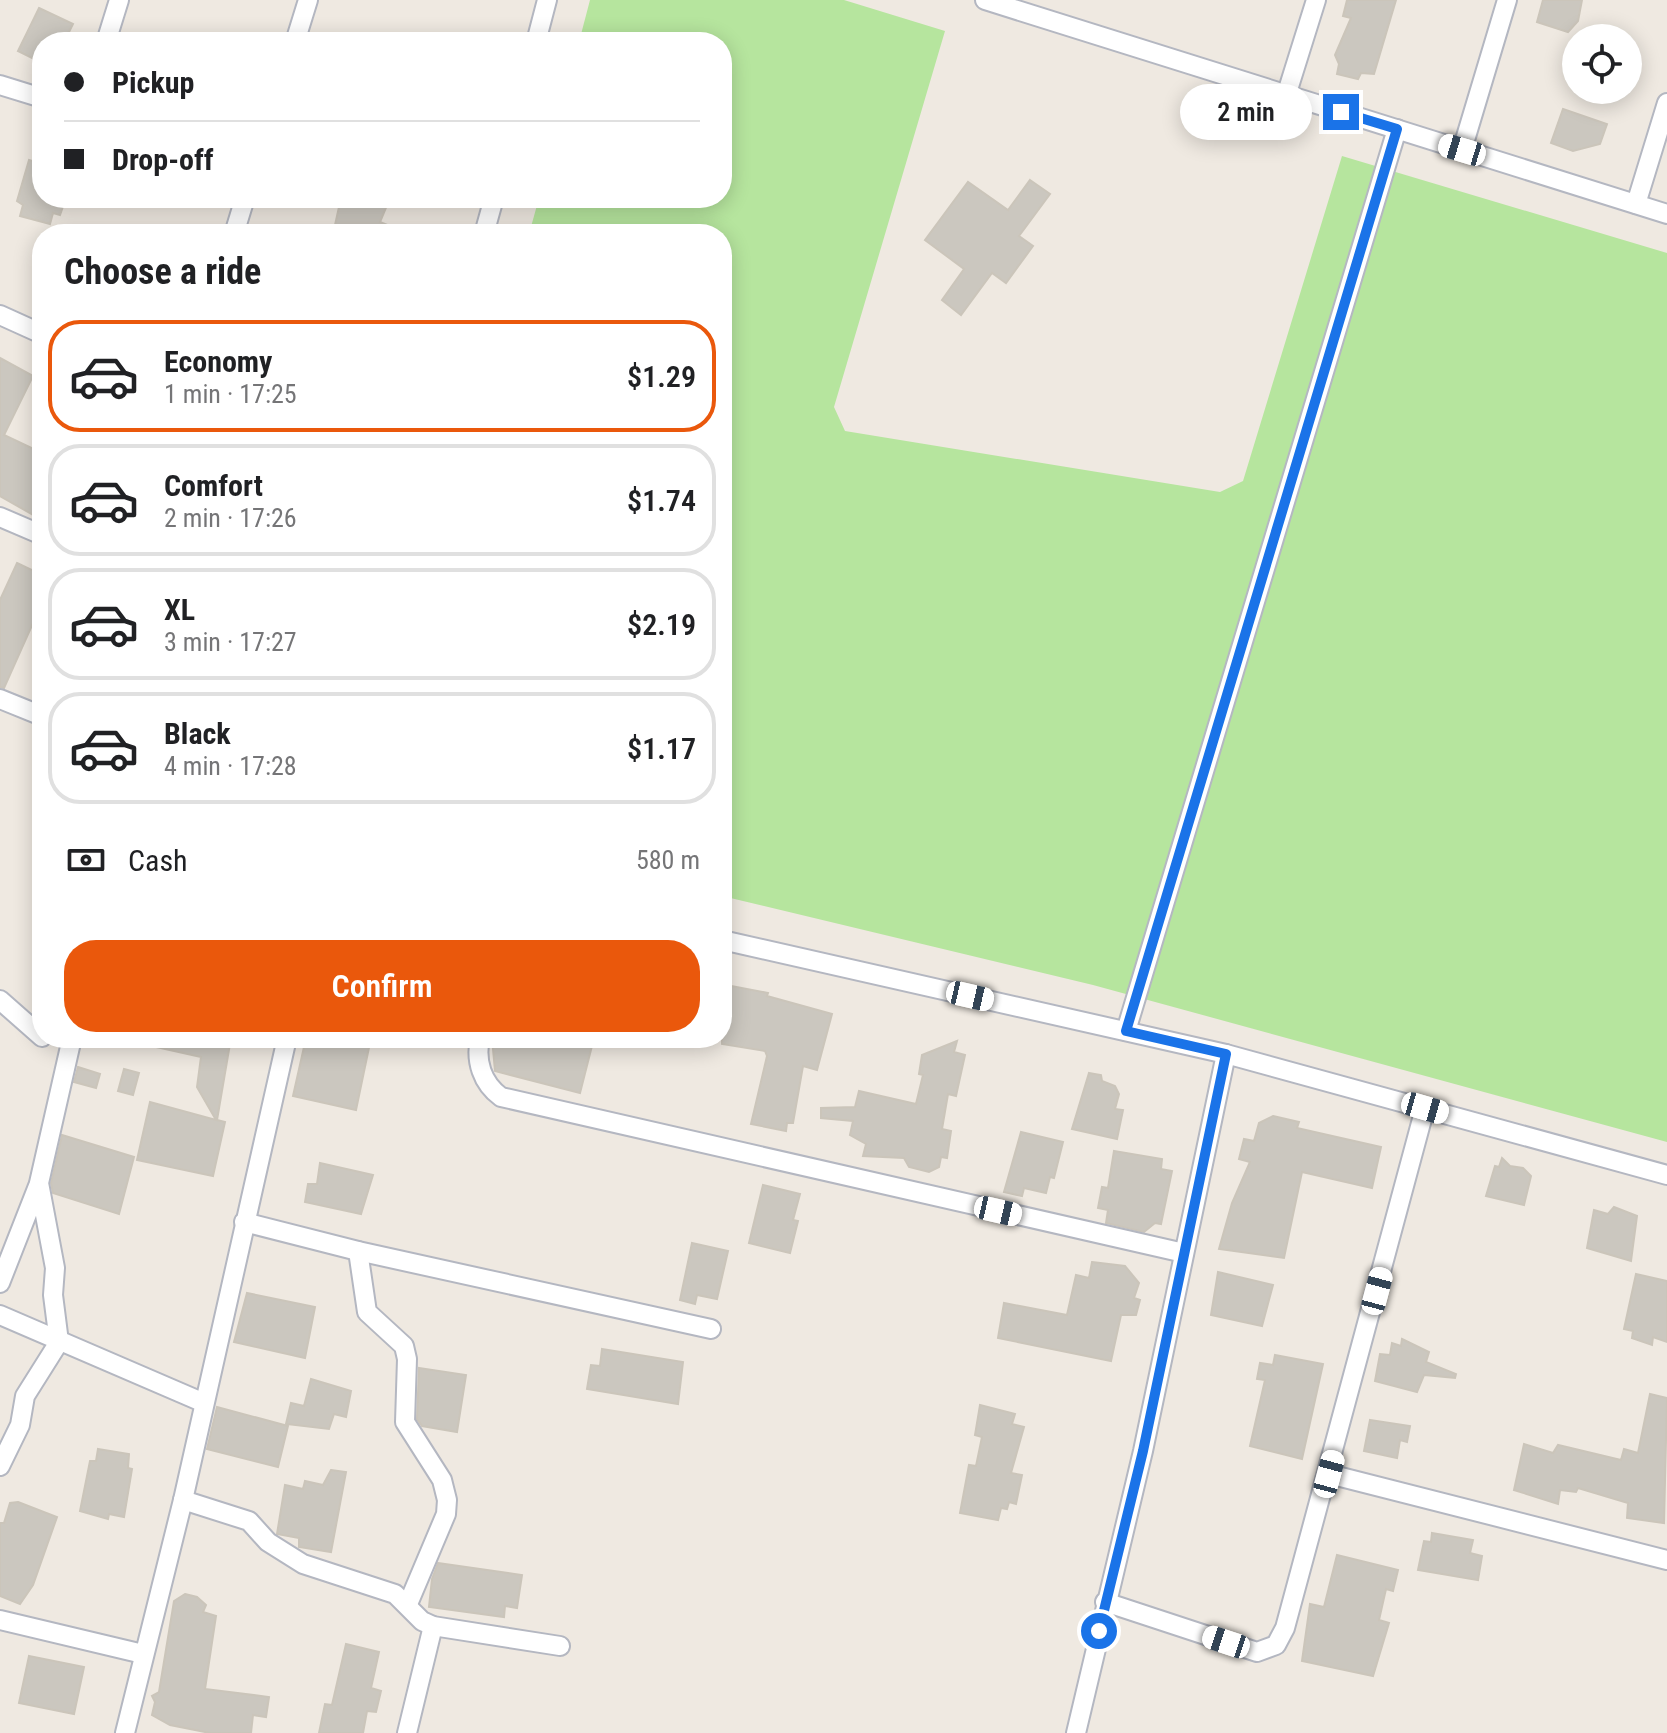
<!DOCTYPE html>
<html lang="en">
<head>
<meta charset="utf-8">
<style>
	body { margin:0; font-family:"Roboto Condensed",sans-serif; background:#f2f2f2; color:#202124; height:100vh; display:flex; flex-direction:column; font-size:30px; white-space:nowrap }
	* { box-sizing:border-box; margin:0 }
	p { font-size:26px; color:#757577 }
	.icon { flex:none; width:44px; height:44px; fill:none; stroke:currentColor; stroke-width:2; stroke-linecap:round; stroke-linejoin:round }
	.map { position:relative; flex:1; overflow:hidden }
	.side { position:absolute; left:32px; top:224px; width:700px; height:824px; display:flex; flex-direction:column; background:#fff; border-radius:32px; box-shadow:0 4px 20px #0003 }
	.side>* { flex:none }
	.top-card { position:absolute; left:32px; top:32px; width:700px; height:176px; border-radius:32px; box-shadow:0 4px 20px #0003; display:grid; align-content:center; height:176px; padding:0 32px; background:#fff }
	.controls { position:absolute; left:1562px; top:24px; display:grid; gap:16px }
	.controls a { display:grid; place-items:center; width:80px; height:80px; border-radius:50%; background:#fff; box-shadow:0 4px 20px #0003; font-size:40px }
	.end { position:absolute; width:36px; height:36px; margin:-18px; border:10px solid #1a73e8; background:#fff; box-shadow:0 0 0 4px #fff }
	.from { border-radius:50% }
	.bubble { position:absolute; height:56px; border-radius:28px; background:#fff; box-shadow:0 4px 20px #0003; font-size:26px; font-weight:600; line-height:56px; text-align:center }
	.car { position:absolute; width:24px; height:48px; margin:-24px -12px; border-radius:10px; box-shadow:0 0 6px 2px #0007; background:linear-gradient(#fff 24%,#345 0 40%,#fff 0 76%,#345 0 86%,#fff 0) }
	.top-card b { display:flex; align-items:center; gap:28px; height:76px; font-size:30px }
	.top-card b+b { border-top:2px solid #e0e0e0 }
	.top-card i { width:20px; height:20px; background:#202124 }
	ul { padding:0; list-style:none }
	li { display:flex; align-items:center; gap:24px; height:112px; margin:0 16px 12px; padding:0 16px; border:4px solid #e0e0e0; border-radius:32px }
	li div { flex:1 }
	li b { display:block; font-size:30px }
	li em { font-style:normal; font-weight:600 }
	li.current { border-color:#ea580c }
	li>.icon { width:72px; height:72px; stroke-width:1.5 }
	h2 { padding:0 32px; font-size:36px; line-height:96px }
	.pay { display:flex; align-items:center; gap:20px; height:88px; padding:0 32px; font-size:30px }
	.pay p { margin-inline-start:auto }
	.cta { display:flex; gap:16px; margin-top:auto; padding:16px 32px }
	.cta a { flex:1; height:92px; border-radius:32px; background:#ea580c; color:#fff; font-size:32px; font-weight:600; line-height:92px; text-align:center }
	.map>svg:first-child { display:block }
	.green { fill:#b6e59e }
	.building { fill:#cbc7bf; stroke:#cbc5ba; stroke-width:2 }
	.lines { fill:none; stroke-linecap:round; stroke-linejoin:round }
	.street-casing { stroke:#b4b7c1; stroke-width:22 }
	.street { stroke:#fff; stroke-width:18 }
	.route { stroke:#1a73e8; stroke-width:10 }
</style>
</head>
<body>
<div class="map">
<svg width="1667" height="1733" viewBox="0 0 1667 1733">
	<rect width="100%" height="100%" fill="#efe9e1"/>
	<!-- green -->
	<path class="green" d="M590,0H844L945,31L834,407L845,431L1220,492L1243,481L1342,156L1667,253V1142L1093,985L722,896V234H529L539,198H722V42H579Z"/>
	<!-- building -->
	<g class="building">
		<path d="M1347,0H1396L1374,74L1361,73L1358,79L1337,74L1339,64L1335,55L1351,18L1343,16Z"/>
		<path d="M1543,0H1582L1578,21L1568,32L1537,22Z"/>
		<path d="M39,8L73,24L64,42H42V63L18,51Z"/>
		<path d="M1563,109L1607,124L1600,144L1573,151L1551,143Z"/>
		<path d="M29,160L42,164V198H66L60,215L53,213L50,224L20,216L23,205L17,201Z"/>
		<path d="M1030,180L1050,194L1019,236L1033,246L1006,283L992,273L961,315L942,300L964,269L925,240L968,182L1008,210Z"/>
		<path d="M341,198H390L380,222L409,234H333Z"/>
		<path d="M0,358L33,376L4,435L42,453V520L0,496Z"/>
		<path d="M17,563L42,575V617L37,624L33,623L4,688L0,687V600Z"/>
		<path d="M726,985L768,993L767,996L832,1014L817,1070L803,1066L793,1123H787L786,1131L751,1124L767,1056L765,1051L722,1044V996Z"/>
		<path d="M148,1038H231L217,1120L225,1122L213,1176L137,1160L150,1102L216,1120L197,1087L201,1057L147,1045Z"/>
		<path d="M306,1038H371L356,1110L293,1096Z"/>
		<path d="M492,1038H594L580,1093L495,1071Z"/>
		<path d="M957,1041L954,1052L965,1055L956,1096L948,1094L942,1129L951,1131L947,1158L941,1157L939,1167L929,1172L909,1167L904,1158L863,1156L866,1144L850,1135L853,1121L821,1118V1108L855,1107L859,1091L916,1104L923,1075L919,1074L922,1055Z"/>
		<path d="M78,1067L100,1074L96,1088L74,1082Z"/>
		<path d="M124,1069L139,1073L133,1095L118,1091Z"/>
		<path d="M1089,1073L1101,1075L1102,1081L1115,1086L1119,1094L1115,1109L1123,1110L1117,1139L1072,1129Z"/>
		<path d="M1273,1116L1299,1122L1297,1128L1381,1147L1372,1188L1302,1172L1284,1258L1219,1249L1232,1203L1250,1162L1239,1159L1244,1139L1254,1141L1259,1123Z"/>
		<path d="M1021,1132L1063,1142L1054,1178L1050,1177L1046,1193L1024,1188L1022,1196L1004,1192Z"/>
		<path d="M62,1135L134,1157L119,1214L53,1193L51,1183Z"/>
		<path d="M1114,1151L1162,1159L1161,1169L1172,1171L1161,1224L1155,1223L1144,1232L1106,1223L1108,1210L1098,1208L1102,1187L1108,1188Z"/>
		<path d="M1502,1158L1510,1166L1523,1168L1531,1176L1524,1205L1486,1196L1495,1166L1499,1167Z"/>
		<path d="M320,1163L373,1175L361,1214L305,1202L308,1184H317Z"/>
		<path d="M763,1185L800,1194L793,1220L798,1221L790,1253L749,1243Z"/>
		<path d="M1614,1207L1637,1216L1631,1261L1587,1248L1594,1210L1608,1214Z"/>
		<path d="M692,1243L728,1251L717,1299L697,1295L695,1304L680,1300Z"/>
		<path d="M1092,1262L1125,1266L1139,1283L1134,1298L1140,1300L1136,1315H1121L1111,1361L998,1338L1004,1303L1067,1315L1076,1275L1089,1278Z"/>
		<path d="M1218,1272L1273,1285L1262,1326L1211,1315Z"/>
		<path d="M1636,1274L1667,1281V1342L1653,1337L1652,1345L1632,1338L1633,1331L1624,1329Z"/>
		<path d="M247,1293L315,1307L305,1358L234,1342Z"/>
		<path d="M1402,1339L1429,1352L1426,1362L1456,1374L1455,1378L1424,1375L1417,1392L1375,1381L1380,1354L1390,1355L1392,1343L1401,1346Z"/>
		<path d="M602,1349L683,1362L678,1404L587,1389L591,1365L600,1366Z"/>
		<path d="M1275,1355L1323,1364L1302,1459L1250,1446L1265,1380L1257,1379L1260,1363L1273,1365Z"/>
		<path d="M419,1368L466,1375L457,1432L422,1426L417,1419Z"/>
		<path d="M311,1379L351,1391L346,1417L334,1414L329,1429L286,1424L291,1403L304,1406Z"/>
		<path d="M1650,1394L1667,1398L1664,1523L1627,1518L1628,1503L1578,1488L1576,1492L1560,1490L1558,1504L1514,1490L1524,1444L1553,1453L1558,1445L1621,1460L1624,1449L1638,1453Z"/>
		<path d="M980,1405L1015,1414L1012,1424L1024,1427L1011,1473L1022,1475L1016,1504L1009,1502L1007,1509L1001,1508L998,1520L960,1513L969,1465L976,1466L982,1437L975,1435Z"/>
		<path d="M217,1407L288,1426L278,1467L207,1449Z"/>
		<path d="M1370,1420L1410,1426L1407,1442L1400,1440L1397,1458L1364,1451Z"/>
		<path d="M98,1449L129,1454L128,1468L132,1469L124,1517L109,1514L108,1519L80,1511L90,1461H96Z"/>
		<path d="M331,1470L346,1472L331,1552L299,1547V1538L277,1534L285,1485L303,1489L305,1481L323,1485Z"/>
		<path d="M18,1502L57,1517L33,1585L20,1604L0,1596V1523H4L10,1503Z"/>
		<path d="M1432,1533L1473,1540L1470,1553L1482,1556L1478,1580L1418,1570L1424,1541L1431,1542Z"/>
		<path d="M1337,1555L1398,1570L1393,1591L1386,1589L1379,1620L1389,1623L1373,1676L1302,1661L1310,1604L1324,1607Z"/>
		<path d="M438,1563L522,1575L517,1608L505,1606L504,1617L429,1607L432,1579Z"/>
		<path d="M185,1594L197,1597L206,1605L203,1612L216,1616L205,1689L269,1697L266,1717L253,1715L251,1733H210L170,1725L152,1715L155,1702L152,1696L159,1692L174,1601Z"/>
		<path d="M346,1644L379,1652L371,1688L381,1691L376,1712L367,1711L363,1733H319L325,1704L332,1705Z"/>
		<path d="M29,1656L84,1667L74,1714L19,1703Z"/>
	</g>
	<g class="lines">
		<defs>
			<g id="street">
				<path d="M985,0L1667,214"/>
				<path d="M106,42L119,0"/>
				<path d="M295,42L308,0"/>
				<path d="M536,42L547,0"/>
				<path d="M0,85L42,98"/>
				<path d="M1286,96L1316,0"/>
				<path d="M1462,150L1507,0"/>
				<path d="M1636,204L1667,103"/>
				<path d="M234,234L245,198"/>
				<path d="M484,234L494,198"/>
				<path d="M0,315L42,334"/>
				<path d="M0,517L42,535"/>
				<path d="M0,699L42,716"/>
				<path d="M722,940L1226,1054L1667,1175"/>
				<path d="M0,1000L42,1037"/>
				<path d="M1126,1031L1397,129"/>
				<path d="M480,1038C475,1061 482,1083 501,1097L1184,1253"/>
				<path d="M244,1222L358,1251L711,1329"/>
				<path d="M358,1251L367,1312L404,1346L407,1359L405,1422L442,1480L447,1500L446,1514L408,1604"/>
				<path d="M0,1283L38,1186"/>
				<path d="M0,1315L202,1402"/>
				<path d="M0,1466L20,1425L25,1396L59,1342L53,1295L55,1268L39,1183L72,1038"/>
				<path d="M1329,1474L1667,1560"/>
				<path d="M183,1500L249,1521L268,1542L303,1564L395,1594L422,1621L433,1626L560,1646"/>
				<path d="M1105,1602L1257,1652L1276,1645L1285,1628L1425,1108"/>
				<path d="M0,1620L143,1654"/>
				<path d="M125,1733L183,1500L287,1038"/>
				<path d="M407,1733L433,1626"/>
				<path d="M1076,1733L1143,1451L1226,1054"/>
			</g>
		</defs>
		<!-- street casing -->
		<use href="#street" class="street-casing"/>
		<!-- street -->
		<use href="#street" class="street"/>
	</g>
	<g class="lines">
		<!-- route -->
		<path class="route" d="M1099,1631L1143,1451L1226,1054L1126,1031L1397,129L1341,112"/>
	</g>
</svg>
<div class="controls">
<a><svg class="icon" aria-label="locate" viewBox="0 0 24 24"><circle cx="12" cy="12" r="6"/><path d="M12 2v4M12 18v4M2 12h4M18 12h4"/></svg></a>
</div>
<i class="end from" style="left:1099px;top:1631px"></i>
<i class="end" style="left:1341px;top:112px"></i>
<div class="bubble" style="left:1180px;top:84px;width:132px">2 min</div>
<i class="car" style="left:1462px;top:150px;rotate:287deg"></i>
<i class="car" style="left:970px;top:996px;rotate:103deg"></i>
<i class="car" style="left:1425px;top:1108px;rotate:106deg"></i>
<i class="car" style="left:998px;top:1211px;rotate:103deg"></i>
<i class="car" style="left:1377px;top:1291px;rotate:15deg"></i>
<i class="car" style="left:1329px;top:1474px;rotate:15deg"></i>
<i class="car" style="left:1226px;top:1642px;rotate:288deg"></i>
<div class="top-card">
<b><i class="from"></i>Pickup</b>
<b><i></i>Drop-off</b>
</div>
<section class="side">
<h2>Choose a ride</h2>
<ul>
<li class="current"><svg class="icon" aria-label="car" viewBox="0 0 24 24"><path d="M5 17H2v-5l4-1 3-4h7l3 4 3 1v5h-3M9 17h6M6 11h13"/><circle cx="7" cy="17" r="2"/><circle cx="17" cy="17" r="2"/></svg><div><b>Economy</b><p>1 min · 17:25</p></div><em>$1.29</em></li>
<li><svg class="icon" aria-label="car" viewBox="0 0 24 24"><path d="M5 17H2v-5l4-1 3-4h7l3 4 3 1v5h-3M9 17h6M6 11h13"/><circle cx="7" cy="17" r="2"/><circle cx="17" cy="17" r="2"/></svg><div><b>Comfort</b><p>2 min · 17:26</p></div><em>$1.74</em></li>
<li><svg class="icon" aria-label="car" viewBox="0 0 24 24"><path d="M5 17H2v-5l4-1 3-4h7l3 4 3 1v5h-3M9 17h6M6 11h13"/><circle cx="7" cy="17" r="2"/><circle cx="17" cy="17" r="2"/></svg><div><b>XL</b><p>3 min · 17:27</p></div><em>$2.19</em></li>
<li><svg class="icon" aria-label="car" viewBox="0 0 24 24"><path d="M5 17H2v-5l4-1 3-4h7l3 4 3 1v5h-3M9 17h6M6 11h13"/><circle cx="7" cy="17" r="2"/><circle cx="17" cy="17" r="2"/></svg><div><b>Black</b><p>4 min · 17:28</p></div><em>$1.17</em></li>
</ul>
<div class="pay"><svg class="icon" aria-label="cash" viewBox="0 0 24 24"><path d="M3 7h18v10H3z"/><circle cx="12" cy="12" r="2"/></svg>Cash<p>580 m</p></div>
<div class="cta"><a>Confirm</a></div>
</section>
</div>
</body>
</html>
